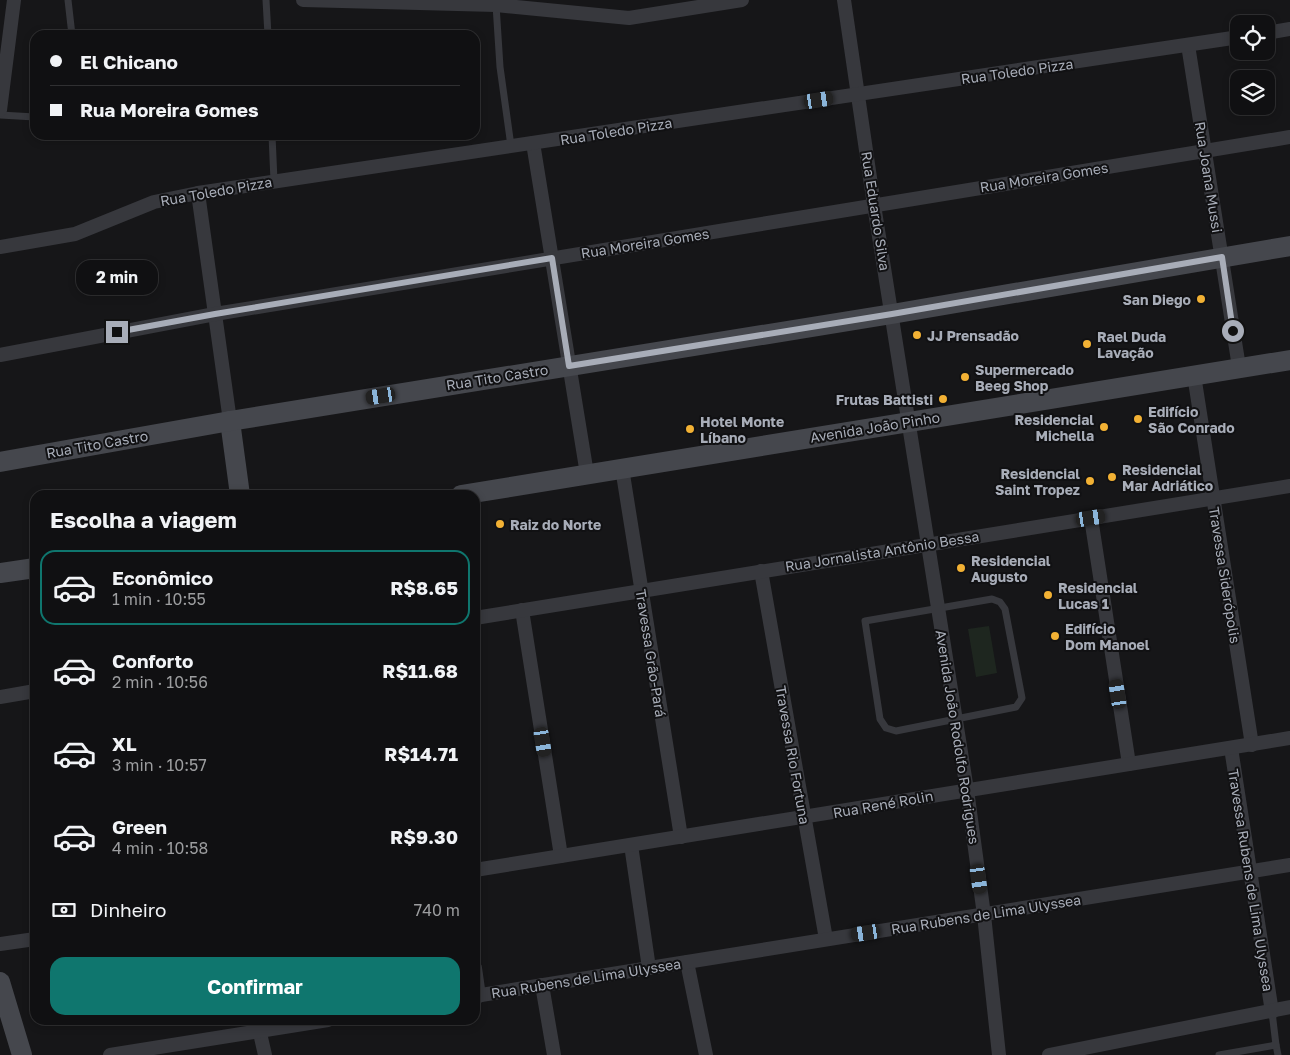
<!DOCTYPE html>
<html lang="pt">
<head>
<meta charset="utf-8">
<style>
	body { margin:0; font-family:"Golos Text",sans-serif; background:#19191b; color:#f1f3f6; height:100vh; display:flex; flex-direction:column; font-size:19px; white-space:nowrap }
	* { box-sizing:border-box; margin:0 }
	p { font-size:16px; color:#9c9d9f }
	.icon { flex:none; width:28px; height:28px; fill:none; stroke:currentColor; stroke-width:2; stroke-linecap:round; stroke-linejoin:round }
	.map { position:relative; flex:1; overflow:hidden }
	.side { position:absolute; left:30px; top:490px; width:450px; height:535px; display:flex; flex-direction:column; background:#101012; border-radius:15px; box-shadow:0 2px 8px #0003,0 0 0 1px #303032 }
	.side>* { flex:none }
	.hud { position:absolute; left:30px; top:30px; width:450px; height:110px; border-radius:15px; box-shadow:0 2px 8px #0003,0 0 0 1px #303032; display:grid; align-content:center; height:110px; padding:0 20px; background:#101012 }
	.fabs { position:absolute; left:1230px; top:15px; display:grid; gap:10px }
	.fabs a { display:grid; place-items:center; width:45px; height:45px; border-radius:10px; background:#101012; box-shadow:0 2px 8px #0003,0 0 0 1px #303032; font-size:25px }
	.end { position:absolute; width:22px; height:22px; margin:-11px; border:6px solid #a8adb8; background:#111; box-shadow:0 0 0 2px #111 }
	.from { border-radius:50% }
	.bubble { position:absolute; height:35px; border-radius:15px; background:#101012; box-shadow:0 2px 8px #0003,0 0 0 1px #303032; font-size:16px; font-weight:700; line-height:35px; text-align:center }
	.car { position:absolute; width:15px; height:30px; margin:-15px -8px; border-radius:6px; box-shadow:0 0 4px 1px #0007; background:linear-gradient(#222 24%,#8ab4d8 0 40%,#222 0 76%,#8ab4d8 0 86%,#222 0) }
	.hud b { display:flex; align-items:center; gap:18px; height:48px; font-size:19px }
	.hud b+b { border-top:1px solid #303032 }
	.hud i { width:12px; height:12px; background:#f1f3f6 }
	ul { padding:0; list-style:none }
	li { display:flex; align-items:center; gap:15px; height:75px; margin:0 10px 8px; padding:0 10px; border:2px solid transparent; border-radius:15px }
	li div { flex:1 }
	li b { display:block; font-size:19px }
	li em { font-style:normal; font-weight:700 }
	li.active { border-color:#0f766e }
	li>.icon { width:45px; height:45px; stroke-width:1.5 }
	h2 { padding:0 20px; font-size:22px; line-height:60px }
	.pay { display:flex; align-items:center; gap:12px; height:55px; padding:0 20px; font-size:19px }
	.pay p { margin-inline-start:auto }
	.button { display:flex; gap:10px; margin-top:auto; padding:10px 20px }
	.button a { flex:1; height:58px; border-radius:15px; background:#0f766e; color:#fff; font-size:20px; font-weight:700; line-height:58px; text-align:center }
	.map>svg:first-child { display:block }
	.green { fill:#1e261f }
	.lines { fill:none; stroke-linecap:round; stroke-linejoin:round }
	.lane { stroke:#37383d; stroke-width:7 }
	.street { stroke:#37383d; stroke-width:14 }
	.secondary { stroke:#45474d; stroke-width:20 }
	.route { stroke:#a8adb8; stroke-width:6 }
	.poi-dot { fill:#f2b134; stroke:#111113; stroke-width:2 }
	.labels { text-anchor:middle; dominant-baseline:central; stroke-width:4; stroke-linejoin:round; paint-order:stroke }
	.street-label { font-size:14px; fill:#a8adb8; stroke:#111113 }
	.poi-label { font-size:14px; font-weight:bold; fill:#a8adb8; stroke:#111113; text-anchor:start }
</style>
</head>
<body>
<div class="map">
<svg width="1290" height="1055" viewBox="0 0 1290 1055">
	<rect width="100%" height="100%" fill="#161618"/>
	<!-- green -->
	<path class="green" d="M989,626L997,673L976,677L968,629Z"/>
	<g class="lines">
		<!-- lane -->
		<g class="lane">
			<path d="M68,0L72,35"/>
			<path d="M266,0L268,35"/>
			<path d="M496,5L500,67L511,146"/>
			<path d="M0,115L35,117"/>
			<path d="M272,135L274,181"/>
			<path d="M992,599L1000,602L1005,609L1022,698L1016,707L896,731L886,728L880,719L865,621Z"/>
			<path d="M1276,1045L1278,1055"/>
			<path d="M1219,1055L1276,1045L1272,1012"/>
		</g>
		<!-- street -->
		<g class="street">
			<path d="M303,0L496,5L629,18L742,0"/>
			<path d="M844,0L874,205L967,790L984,915L999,1055"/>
			<path d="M1266,33L1290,29"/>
			<path d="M1188,45L1239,367"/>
			<path d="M0,110L14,0"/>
			<path d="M533,143L587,474"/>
			<path d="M198,193L230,421"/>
			<path d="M0,247L75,234L154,202L198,193L1239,37"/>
			<path d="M0,355L215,314L1290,137"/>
			<path d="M1194,375L1252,745"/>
			<path d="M622,468L681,837"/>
			<path d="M1091,518L1129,764"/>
			<path d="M761,571L826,939"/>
			<path d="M522,610L561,856"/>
			<path d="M475,618L1290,486"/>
			<path d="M0,697L35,691"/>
			<path d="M1231,748L1272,1012"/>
			<path d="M631,845L649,968"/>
			<path d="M475,870L1290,738"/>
			<path d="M0,944L35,939"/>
			<path d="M687,962L706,1055"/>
			<path d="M475,968L479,996"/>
			<path d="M542,985L554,1055"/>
			<path d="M475,996L1290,865"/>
			<path d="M257,1020L265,1055"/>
			<path d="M110,1055L328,1020"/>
			<path d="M1049,1055L1290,1007"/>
		</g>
		<!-- secondary -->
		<g class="secondary">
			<path d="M230,421L240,495"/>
			<path d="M0,462L230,421L892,314L1290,246"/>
			<path d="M461,495L1290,360"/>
			<path d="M0,573L35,568"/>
			<path d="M0,982L22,1055"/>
		</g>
	</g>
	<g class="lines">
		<!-- route -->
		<path class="route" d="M117,332L215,314L552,258L569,366L892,314L1222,257L1233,331"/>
	</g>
	<!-- markers -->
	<g class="poi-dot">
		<circle cx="1201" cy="299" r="5"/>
		<circle cx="917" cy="335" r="5"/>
		<circle cx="1087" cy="344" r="5"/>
		<circle cx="965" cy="377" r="5"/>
		<circle cx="943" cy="399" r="5"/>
		<circle cx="1138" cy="419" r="5"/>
		<circle cx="1104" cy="427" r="5"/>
		<circle cx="690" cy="429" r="5"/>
		<circle cx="1112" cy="477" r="5"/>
		<circle cx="1090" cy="481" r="5"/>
		<circle cx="500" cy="524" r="5"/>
		<circle cx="961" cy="568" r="5"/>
		<circle cx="1048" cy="595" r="5"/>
		<circle cx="1055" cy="636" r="5"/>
	</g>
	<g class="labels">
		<!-- street labels -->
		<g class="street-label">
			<text transform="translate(1017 71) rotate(-8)">Rua Toledo Pizza</text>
			<text transform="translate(616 131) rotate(-9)">Rua Toledo Pizza</text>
			<text transform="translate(1044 177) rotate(-9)">Rua Moreira Gomes</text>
			<text transform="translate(1209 177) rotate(81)">Rua Joana Mussi</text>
			<text transform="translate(216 191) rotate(-10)">Rua Toledo Pizza</text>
			<text transform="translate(876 211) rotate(81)">Rua Eduardo Silva</text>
			<text transform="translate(645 243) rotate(-9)">Rua Moreira Gomes</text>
			<text transform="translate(497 377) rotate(-9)">Rua Tito Castro</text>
			<text transform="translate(875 427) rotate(-9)">Avenida João Pinho</text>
			<text transform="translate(97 444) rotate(-10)">Rua Tito Castro</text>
			<text transform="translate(882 551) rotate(-9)">Rua Jornalista Antônio Bessa</text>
			<text transform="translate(1225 575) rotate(81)">Travessa Siderópolis</text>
			<text transform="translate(651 653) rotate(81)">Travessa Grão-Pará</text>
			<text transform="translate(958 737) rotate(81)">Avenida João Rodolfo Rodrigues</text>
			<text transform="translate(793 755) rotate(80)">Travessa Rio Fortuna</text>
			<text transform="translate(883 804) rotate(-10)">Rua René Rolin</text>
			<text transform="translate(1251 880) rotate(81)">Travessa Rubens de Lima Ulyssea</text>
			<text transform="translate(986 914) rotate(-9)">Rua Rubens de Lima Ulyssea</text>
			<text transform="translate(586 978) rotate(-9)">Rua Rubens de Lima Ulyssea</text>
		</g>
		<!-- poi labels -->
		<g class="poi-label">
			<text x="1191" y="299" text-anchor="end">San Diego</text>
			<text x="927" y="335">JJ Prensadão</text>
			<text x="1097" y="336">Rael Duda<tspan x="1097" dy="16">Lavação</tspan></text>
			<text x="975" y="369">Supermercado<tspan x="975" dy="16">Beeg Shop</tspan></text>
			<text x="933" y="399" text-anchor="end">Frutas Battisti</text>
			<text x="1148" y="411">Edifício<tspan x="1148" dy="16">São Conrado</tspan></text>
			<text x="1094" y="419" text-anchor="end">Residencial<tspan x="1094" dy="16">Michella</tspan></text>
			<text x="700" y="421">Hotel Monte<tspan x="700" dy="16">Líbano</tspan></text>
			<text x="1122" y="469">Residencial<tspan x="1122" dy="16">Mar Adriático</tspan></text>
			<text x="1080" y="473" text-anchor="end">Residencial<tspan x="1080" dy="16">Saint Tropez</tspan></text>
			<text x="510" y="524">Raiz do Norte</text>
			<text x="971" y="560">Residencial<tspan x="971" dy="16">Augusto</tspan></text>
			<text x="1058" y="587">Residencial<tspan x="1058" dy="16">Lucas 1</tspan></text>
			<text x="1065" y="628">Edifício<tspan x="1065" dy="16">Dom Manoel</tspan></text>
		</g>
	</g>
</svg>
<div class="fabs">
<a><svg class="icon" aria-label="locate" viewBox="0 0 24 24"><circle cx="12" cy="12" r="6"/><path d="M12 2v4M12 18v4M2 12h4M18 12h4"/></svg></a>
<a><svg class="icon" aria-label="layers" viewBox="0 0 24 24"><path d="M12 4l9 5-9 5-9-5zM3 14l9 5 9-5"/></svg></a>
</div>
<i class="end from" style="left:1233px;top:331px"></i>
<i class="end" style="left:117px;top:332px"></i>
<div class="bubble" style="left:76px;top:260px;width:82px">2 min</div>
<i class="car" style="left:819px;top:100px;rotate:81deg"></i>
<i class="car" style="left:381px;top:396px;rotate:261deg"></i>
<i class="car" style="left:1091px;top:518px;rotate:81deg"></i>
<i class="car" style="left:1118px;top:694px;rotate:351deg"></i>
<i class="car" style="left:543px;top:742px;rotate:171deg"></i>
<i class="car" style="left:979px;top:879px;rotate:172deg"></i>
<i class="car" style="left:866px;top:933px;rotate:261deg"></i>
<div class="hud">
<b><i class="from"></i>El Chicano</b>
<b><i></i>Rua Moreira Gomes</b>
</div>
<section class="side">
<h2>Escolha a viagem</h2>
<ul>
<li class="active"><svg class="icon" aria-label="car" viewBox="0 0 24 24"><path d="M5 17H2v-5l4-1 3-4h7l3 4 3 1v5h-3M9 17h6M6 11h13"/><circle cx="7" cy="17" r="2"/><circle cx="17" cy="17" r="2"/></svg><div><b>Econômico</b><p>1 min · 10:55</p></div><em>R$8.65</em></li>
<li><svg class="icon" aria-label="car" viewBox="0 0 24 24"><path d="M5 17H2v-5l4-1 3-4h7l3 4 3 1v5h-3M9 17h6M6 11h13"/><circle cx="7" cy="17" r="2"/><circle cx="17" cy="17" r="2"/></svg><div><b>Conforto</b><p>2 min · 10:56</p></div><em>R$11.68</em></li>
<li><svg class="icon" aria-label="car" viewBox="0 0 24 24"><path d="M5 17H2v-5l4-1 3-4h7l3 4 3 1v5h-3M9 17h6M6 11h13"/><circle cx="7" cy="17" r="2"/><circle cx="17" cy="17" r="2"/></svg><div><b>XL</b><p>3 min · 10:57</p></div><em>R$14.71</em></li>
<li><svg class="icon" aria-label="car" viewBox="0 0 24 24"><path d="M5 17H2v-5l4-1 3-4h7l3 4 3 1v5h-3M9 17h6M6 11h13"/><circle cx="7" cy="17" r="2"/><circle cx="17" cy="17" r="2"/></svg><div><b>Green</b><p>4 min · 10:58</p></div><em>R$9.30</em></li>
</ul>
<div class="pay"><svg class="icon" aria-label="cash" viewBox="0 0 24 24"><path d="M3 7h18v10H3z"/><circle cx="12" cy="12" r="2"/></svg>Dinheiro<p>740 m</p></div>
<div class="button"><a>Confirmar</a></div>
</section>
</div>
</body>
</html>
